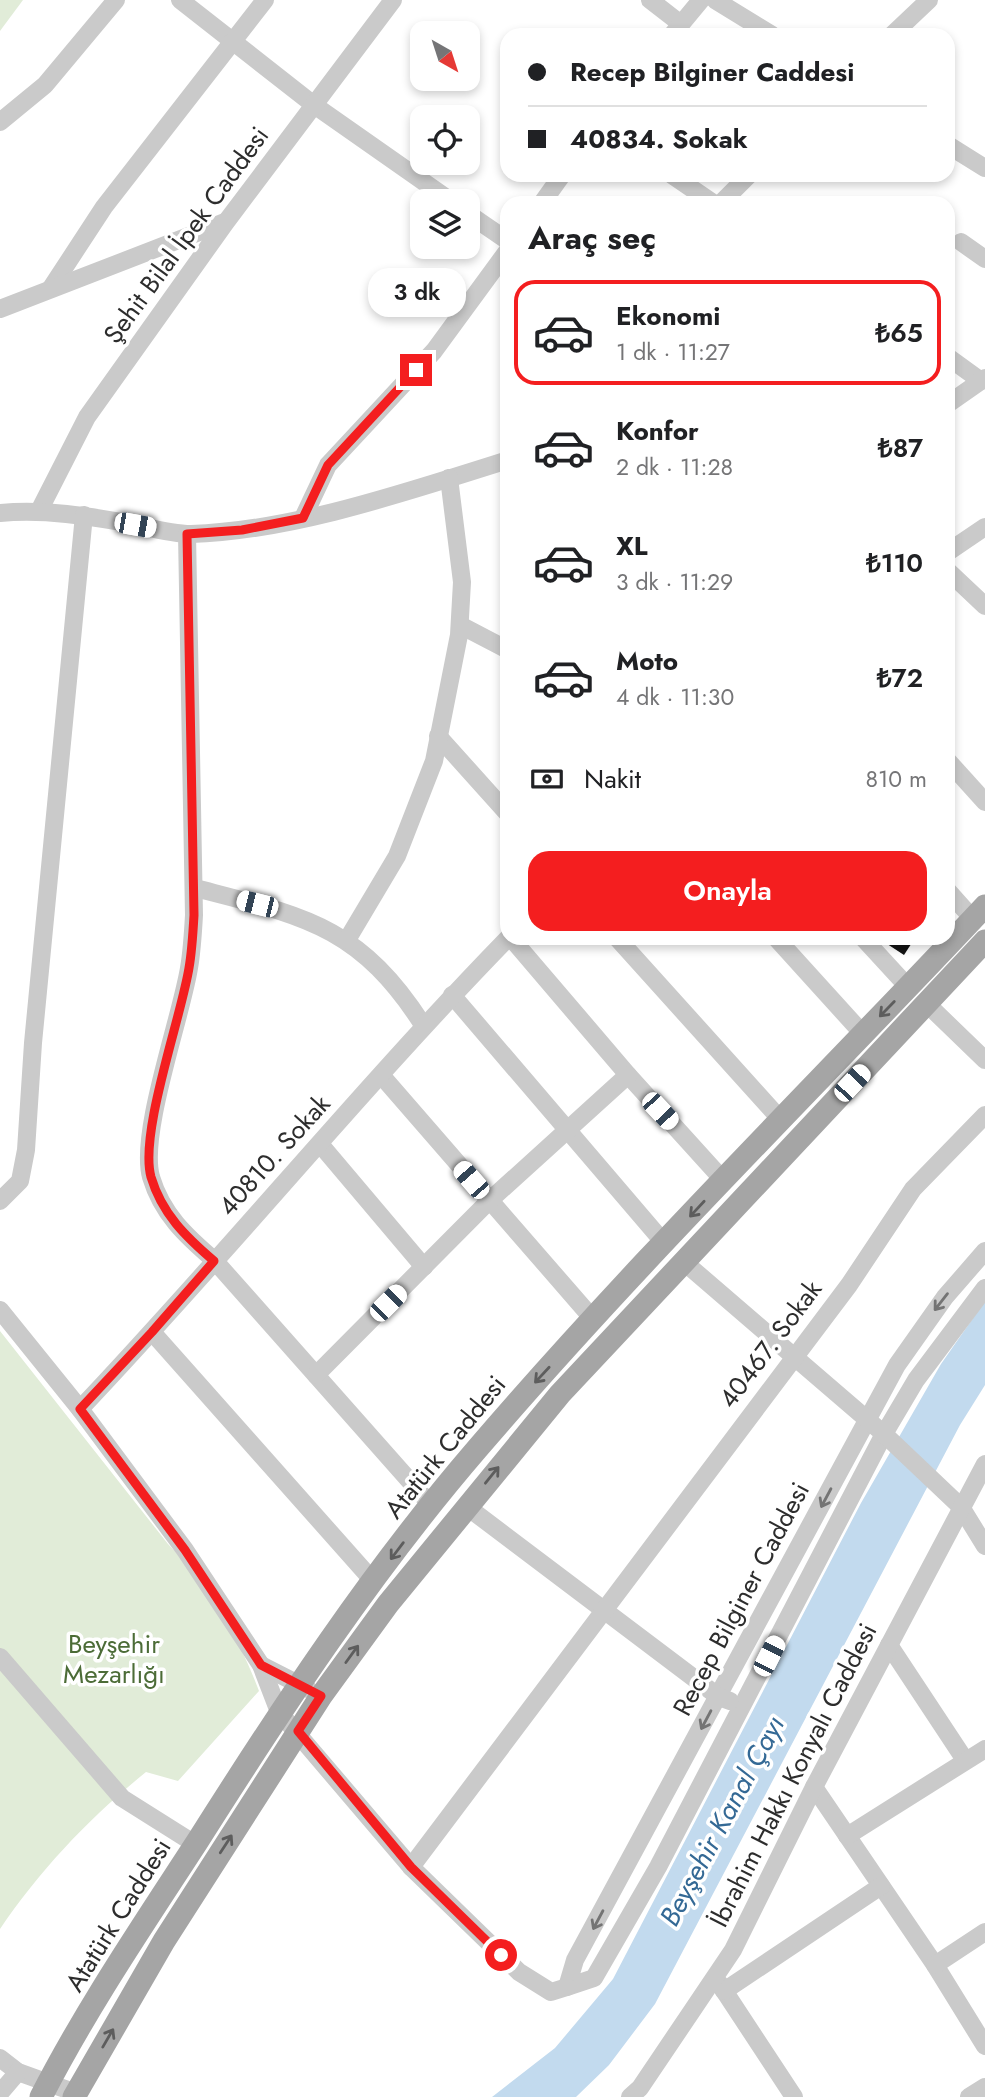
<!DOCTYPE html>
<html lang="tr">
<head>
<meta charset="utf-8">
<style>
	body { margin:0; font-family:Jost,sans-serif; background:#f2f2f2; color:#202124; height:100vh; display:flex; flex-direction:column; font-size:26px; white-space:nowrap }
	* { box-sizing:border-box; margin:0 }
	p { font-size:23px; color:#757577 }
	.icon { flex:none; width:38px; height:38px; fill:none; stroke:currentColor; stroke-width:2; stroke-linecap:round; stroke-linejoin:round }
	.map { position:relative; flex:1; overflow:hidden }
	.drawer { position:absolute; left:500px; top:196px; width:455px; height:749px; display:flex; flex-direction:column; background:#fff; border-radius:21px; box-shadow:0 4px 10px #0003 }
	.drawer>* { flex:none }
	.hud { position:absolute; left:500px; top:28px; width:455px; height:154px; border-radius:21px; box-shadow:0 4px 10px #0003; display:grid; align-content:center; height:154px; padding:0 28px; background:#fff }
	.needle { width:46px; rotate:141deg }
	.buttons { position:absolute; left:410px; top:21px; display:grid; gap:14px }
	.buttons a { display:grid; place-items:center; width:70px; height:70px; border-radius:14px; background:#fff; box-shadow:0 4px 10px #0003; font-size:35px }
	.end { position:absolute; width:32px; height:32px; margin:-16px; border:9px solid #f41e1f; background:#fff; box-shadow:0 0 0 4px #fff }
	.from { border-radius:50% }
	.bubble { position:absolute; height:49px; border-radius:21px; background:#fff; box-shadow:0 4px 10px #0003; font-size:23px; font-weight:600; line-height:49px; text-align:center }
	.car { position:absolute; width:21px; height:42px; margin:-21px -10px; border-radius:9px; box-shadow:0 0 5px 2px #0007; background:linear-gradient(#fff 24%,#345 0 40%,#fff 0 76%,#345 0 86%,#fff 0) }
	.hud b { display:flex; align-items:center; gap:24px; height:66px; font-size:26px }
	.hud b+b { border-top:2px solid #e0e0e0 }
	.hud i { width:18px; height:18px; background:#202124 }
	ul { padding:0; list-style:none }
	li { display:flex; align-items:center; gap:21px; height:105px; margin:0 14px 10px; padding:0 14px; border:4px solid transparent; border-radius:21px }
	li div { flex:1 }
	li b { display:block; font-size:26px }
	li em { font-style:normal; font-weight:600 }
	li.current { border-color:#f41e1f }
	li>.icon { width:63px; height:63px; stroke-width:1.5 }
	h2 { padding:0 28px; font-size:32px; line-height:84px }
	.pay { display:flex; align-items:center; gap:18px; height:77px; padding:0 28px; font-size:26px }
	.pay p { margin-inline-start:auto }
	.primary-button { display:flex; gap:14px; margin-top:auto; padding:14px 28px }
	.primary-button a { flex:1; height:80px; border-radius:21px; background:#f41e1f; color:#fff; font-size:28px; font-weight:600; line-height:80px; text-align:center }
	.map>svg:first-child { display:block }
	.green { fill:#e1ecd8 }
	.water { fill:#c2daee }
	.building { fill:#141414 }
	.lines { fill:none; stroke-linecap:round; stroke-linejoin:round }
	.minor { stroke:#cacaca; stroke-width:18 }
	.major { stroke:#a5a5a5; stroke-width:23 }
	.oneway { stroke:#5d5d5d }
	.oneway2 { stroke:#747474 }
	.route { stroke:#f41e1f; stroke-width:9 }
	.labels { text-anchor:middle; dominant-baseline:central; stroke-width:7; stroke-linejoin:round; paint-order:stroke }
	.street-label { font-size:26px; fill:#2d2d2d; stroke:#fff }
	.park-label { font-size:26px; fill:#4c6c37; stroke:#fff }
	.water-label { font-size:28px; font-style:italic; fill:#346995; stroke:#fff }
</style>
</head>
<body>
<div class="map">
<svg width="985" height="2097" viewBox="0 0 985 2097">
	<rect width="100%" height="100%" fill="#fff"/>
	<!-- green -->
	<g class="green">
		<path d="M0,0H23L0,31Z"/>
		<path d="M0,1331L168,1544C208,1586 239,1637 259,1691L178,1781L146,1772C89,1818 41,1869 0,1929Z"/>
	</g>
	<!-- water -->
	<path class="water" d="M985,1301V1385L960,1425L655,2004L609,2065L576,2097H492L555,2048L613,1979L861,1503L941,1364Z"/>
	<!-- building -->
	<path class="building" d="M878,938H915L904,955Z"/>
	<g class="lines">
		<!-- minor -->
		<g class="minor">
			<path d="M180,0L314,105L451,201"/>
			<path d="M650,0L681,24"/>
			<path d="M715,0L772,35"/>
			<path d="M672,35L701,0"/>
			<path d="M892,35L929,0"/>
			<path d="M0,122L45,85L116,0"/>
			<path d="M948,145L985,168"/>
			<path d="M672,175L713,203"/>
			<path d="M542,203L562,175"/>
			<path d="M721,203L749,175"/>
			<path d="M467,213L508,241"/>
			<path d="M961,242L985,259"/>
			<path d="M51,288L104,207L265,0"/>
			<path d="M0,309L225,222"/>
			<path d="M948,357L981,381"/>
			<path d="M948,404L985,378"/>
			<path d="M39,511L87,417L226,222L393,0"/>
			<path d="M0,513C45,509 88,516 133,524C151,528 172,534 191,534C293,531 409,491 508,460"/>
			<path d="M303,518L328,465L434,351L508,250"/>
			<path d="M187,534L194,915C193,933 192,951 189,968C181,1018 139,1133 151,1177C162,1214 186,1236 214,1260L431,1505"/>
			<path d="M948,552L985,527"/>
			<path d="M948,571L985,606"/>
			<path d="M460,625L508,650"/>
			<path d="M438,736L508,814"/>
			<path d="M948,761L985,802"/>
			<path d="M195,888C303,916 359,925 423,1025"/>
			<path d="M948,891L973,919"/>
			<path d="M511,938L628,1075L724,1181"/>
			<path d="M617,938L781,1120"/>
			<path d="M776,938L863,1034"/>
			<path d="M863,938L908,987"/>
			<path d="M347,940L397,856L434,761L459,635L462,582L449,478"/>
			<path d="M452,995L665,1244"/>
			<path d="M926,1003L985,1060"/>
			<path d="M381,1075L593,1319"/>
			<path d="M320,1144L424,1267"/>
			<path d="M0,1201L20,1181L26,1150L33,1043L84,515"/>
			<path d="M985,1251L945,1297L897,1365L575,1960L567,1987L594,1978L658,1867L884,1434L916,1380L985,1288"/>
			<path d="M684,1262L884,1434L961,1507L985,1546"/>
			<path d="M0,1310L80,1409L185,1550L261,1665L279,1712L411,1867L519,1972L551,1992L567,1987"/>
			<path d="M152,1332L374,1582"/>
			<path d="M316,1375L489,1201L628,1075"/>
			<path d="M80,1409C226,1255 360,1090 508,938"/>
			<path d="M466,1506L719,1697L730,1701"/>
			<path d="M889,1645L965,1760"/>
			<path d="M0,1657L122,1798L195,1844"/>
			<path d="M261,1665L308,1689"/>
			<path d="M814,1787L935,1965L985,2046"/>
			<path d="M847,1836L985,1749"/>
			<path d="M411,1867L849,1285L913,1189L985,1115"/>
			<path d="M935,1965L985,1932"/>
			<path d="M719,1983L794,2097"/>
			<path d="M724,1991L881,1886"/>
			<path d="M0,2058L18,2072L76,2093"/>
			<path d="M0,2093L18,2072"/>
			<path d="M630,2097L640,2088L733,1950L814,1787L985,1464"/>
			<path d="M969,2097L985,2087"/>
		</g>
		<!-- major -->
		<g class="major">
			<path d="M41,2097C86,2009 143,1925 197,1842C283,1706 372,1571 477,1449C638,1261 816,1086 985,906"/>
			<path d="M74,2097L164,1941L321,1696L388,1604L560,1394L985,941"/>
		</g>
	</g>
	<!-- one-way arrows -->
	<defs><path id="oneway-shaft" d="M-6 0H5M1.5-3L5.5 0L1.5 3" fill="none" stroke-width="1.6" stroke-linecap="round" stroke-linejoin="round" transform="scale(1.75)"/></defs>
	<g class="oneway">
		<use href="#oneway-shaft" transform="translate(887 1009) rotate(134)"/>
		<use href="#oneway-shaft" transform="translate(697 1209) rotate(133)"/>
		<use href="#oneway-shaft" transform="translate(542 1375) rotate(133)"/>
		<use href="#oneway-shaft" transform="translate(492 1475) rotate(-51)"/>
		<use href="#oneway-shaft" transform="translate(397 1551) rotate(127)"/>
		<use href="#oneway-shaft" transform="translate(352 1654) rotate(-54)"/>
		<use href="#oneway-shaft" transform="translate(226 1844) rotate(-57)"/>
		<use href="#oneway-shaft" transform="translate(108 2038) rotate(-60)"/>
	</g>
	<g class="oneway2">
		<use href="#oneway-shaft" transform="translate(941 1302) rotate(128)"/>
		<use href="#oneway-shaft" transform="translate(826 1498) rotate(118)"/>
		<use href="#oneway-shaft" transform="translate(706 1720) rotate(118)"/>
		<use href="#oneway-shaft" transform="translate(598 1920) rotate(118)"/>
	</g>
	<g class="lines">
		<!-- route -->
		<path class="route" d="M416,370L328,465L303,518L242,530L187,534L194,915C193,933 192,951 189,968C181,1018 139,1133 151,1177C162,1214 186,1237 214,1261L152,1332L80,1409L185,1550L261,1665L321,1696L298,1731L411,1867L501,1955"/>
	</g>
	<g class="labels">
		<!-- street labels -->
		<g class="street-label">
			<text transform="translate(186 235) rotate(-54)">Şehit Bilal İpek Caddesi</text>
			<text transform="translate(274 1155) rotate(-48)">40810. Sokak</text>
			<text transform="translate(770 1344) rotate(-53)">40467. Sokak</text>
			<text transform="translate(445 1447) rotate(-51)">Atatürk Caddesi</text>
			<text transform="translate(741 1599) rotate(-62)">Recep Bilginer Caddesi</text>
			<text transform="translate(793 1775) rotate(-63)">İbrahim Hakkı Konyalı Caddesi</text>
			<text transform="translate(118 1915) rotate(-58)">Atatürk Caddesi</text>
		</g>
		<!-- park labels -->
		<g class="park-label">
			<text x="114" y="1644">Beyşehir<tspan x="114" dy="30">Mezarlığı</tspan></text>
		</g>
		<!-- water labels -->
		<g class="water-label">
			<text transform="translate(722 1821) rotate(-62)">Beyşehir Kanal Çayı</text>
		</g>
	</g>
</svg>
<div class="buttons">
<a><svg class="needle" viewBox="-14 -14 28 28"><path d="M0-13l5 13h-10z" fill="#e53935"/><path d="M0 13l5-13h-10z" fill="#757577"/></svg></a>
<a><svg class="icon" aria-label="locate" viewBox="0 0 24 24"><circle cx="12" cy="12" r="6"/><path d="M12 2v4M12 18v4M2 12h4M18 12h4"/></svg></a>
<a><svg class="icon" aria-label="layers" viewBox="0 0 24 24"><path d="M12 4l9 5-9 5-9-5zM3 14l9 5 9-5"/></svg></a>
</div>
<i class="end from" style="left:501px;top:1955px"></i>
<i class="end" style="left:416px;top:370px"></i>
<div class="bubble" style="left:368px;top:268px;width:98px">3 dk</div>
<i class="car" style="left:135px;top:525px;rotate:100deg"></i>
<i class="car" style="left:257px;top:904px;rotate:284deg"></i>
<i class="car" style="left:852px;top:1083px;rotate:43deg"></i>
<i class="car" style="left:660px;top:1111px;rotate:137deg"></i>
<i class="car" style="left:471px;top:1180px;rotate:319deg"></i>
<i class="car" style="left:388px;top:1303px;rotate:45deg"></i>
<i class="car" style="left:769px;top:1656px;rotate:27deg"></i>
<div class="hud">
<b><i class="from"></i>Recep Bilginer Caddesi</b>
<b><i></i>40834. Sokak</b>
</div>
<section class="drawer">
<h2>Araç seç</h2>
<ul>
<li class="current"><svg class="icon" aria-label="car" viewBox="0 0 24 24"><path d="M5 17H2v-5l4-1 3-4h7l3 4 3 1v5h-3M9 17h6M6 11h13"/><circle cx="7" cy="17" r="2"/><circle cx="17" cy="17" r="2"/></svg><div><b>Ekonomi</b><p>1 dk · 11:27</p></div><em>₺65</em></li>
<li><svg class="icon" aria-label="car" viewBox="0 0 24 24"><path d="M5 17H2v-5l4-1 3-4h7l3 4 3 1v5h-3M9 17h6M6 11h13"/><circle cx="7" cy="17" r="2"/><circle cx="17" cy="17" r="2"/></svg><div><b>Konfor</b><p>2 dk · 11:28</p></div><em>₺87</em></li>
<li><svg class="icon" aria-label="car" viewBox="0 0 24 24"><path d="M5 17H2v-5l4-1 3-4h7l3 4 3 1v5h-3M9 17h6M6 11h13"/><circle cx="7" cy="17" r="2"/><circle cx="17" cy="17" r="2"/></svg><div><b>XL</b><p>3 dk · 11:29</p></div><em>₺110</em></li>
<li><svg class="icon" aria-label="car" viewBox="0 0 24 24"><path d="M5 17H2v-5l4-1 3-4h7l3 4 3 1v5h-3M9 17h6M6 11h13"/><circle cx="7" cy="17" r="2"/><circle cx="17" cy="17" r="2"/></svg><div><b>Moto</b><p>4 dk · 11:30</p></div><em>₺72</em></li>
</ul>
<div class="pay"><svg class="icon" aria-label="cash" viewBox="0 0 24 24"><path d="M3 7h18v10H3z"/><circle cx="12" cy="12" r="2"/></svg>Nakit<p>810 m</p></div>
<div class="primary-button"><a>Onayla</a></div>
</section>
</div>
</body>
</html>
